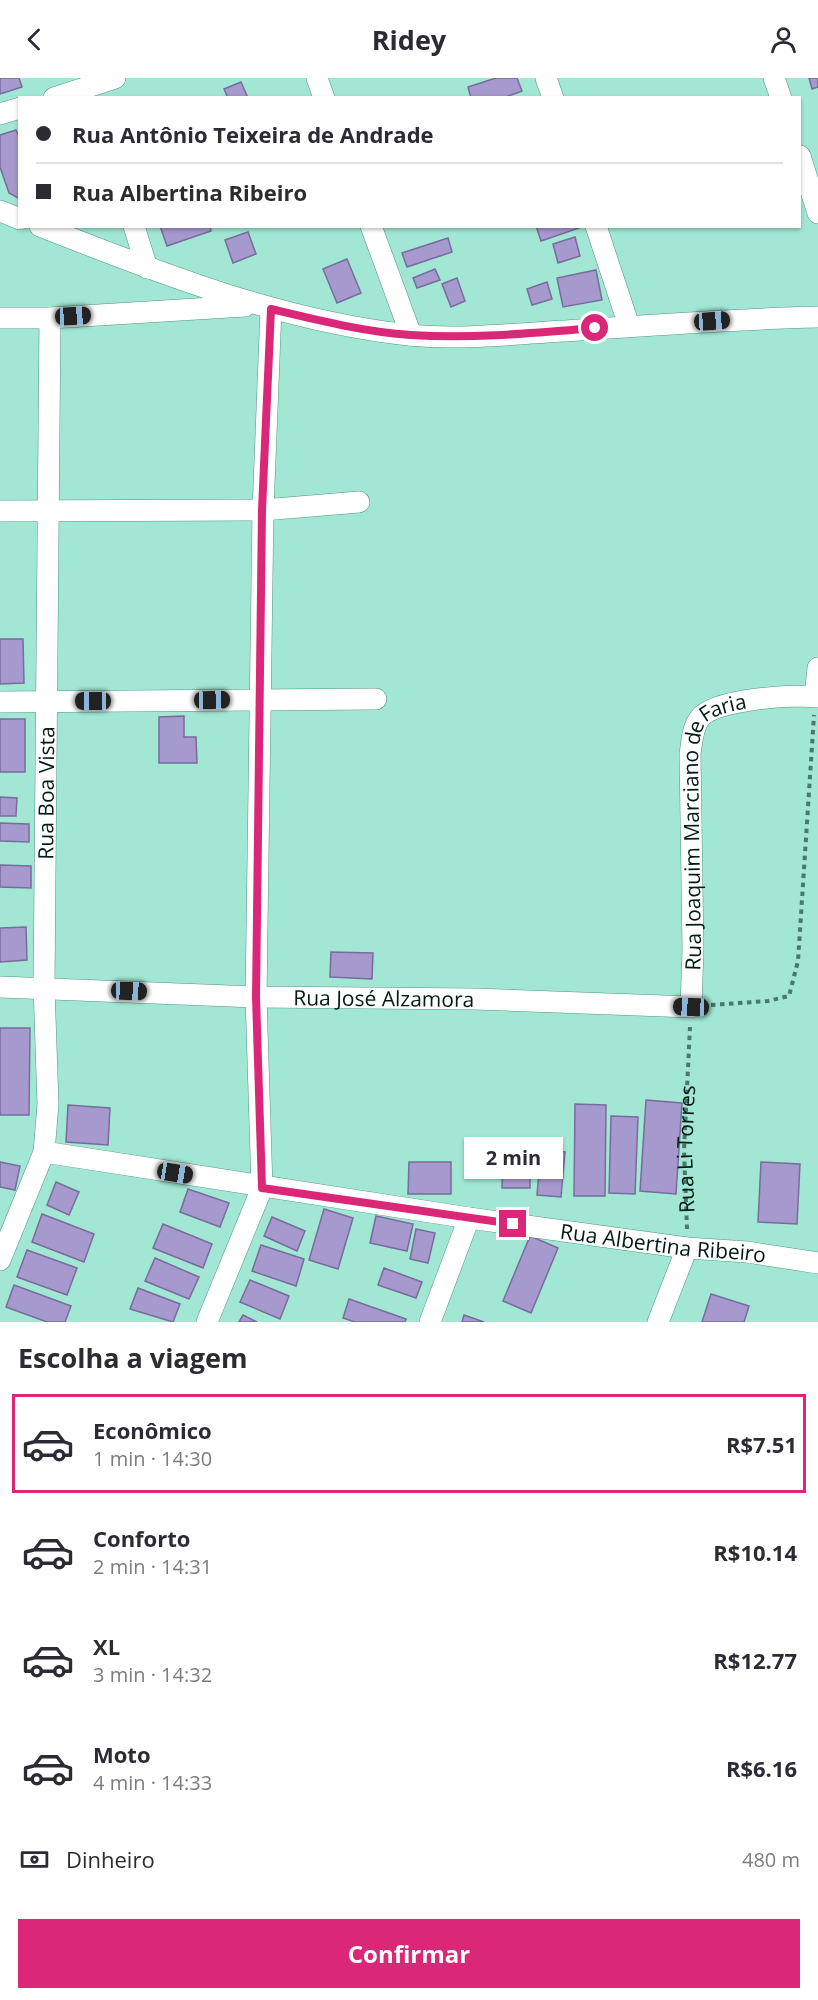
<!DOCTYPE html>
<html lang="pt">
<head>
<meta charset="utf-8">
<style>
	body { margin:0; font-family:"Open Sans",sans-serif; background:#f7f7f7; color:#2b2b33; height:100vh; display:flex; flex-direction:column; font-size:22px; white-space:nowrap }
	* { box-sizing:border-box; margin:0 }
	p { font-size:20px; color:#7c7c81 }
	.icon { flex:none; width:33px; height:33px; fill:none; stroke:currentColor; stroke-width:2; stroke-linecap:round; stroke-linejoin:round }
	.map { position:relative; height:1244px; overflow:hidden }
	.drawer { display:flex; flex-direction:column; background:#fff; flex:1 }
	.drawer>* { flex:none }
	.hud { position:absolute; left:18px; top:18px; width:783px; height:132px; border-radius:0px; box-shadow:0 2px 4px #0004; display:grid; align-content:center; height:132px; padding:0 18px; background:#fff }
	.end { position:absolute; width:27px; height:27px; margin:-14px; border:8px solid #db2777; background:#fff; box-shadow:0 0 0 3px #fff }
	.from { border-radius:50% }
	.bubble { position:absolute; height:42px; border-radius:0px; background:#fff; box-shadow:0 2px 4px #0004; font-size:20px; font-weight:700; line-height:42px; text-align:center }
	.car { position:absolute; width:18px; height:36px; margin:-18px -9px; border-radius:8px; box-shadow:0 0 4px 2px #0007; background:linear-gradient(#222 24%,#8ab4d8 0 40%,#222 0 76%,#8ab4d8 0 86%,#222 0) }
	.hud b { display:flex; align-items:center; gap:21px; height:57px; font-size:22px }
	.hud b+b { border-top:2px solid #e1e1e2 }
	.hud i { width:15px; height:15px; background:#2b2b33 }
	ul { padding:0; list-style:none }
	li { display:flex; align-items:center; gap:18px; height:99px; margin:0 12px 9px; padding:0 6px; border:3px solid transparent; border-radius:0px }
	li div { flex:1 }
	li b { display:block; font-size:22px }
	li em { font-style:normal; font-weight:700 }
	li.current { border-color:#db2777 }
	li>.icon { width:54px; height:54px; stroke-width:1.5 }
	h2 { padding:0 18px; font-size:27px; line-height:72px }
	.pay { display:flex; align-items:center; gap:15px; height:66px; padding:0 18px; font-size:22px }
	.pay p { margin-inline-start:auto }
	.button { display:flex; gap:12px; margin-top:auto; padding:12px 18px }
	.button a { flex:1; height:69px; border-radius:0px; background:#db2777; color:#fff; font-size:24px; font-weight:700; line-height:69px; text-align:center }
	header { display:flex; justify-content:space-between; align-items:center; height:78px; padding:0 18px; background:#fff; font-size:27px; font-weight:700 }
	.map>svg:first-child { display:block }
	.building { fill:#a599cd; stroke:#786c9d; stroke-width:1.5 }
	.lines { fill:none; stroke-linecap:round; stroke-linejoin:round }
	.street-casing { stroke:#519583; stroke-width:22 }
	.path { stroke:#4a786b; stroke-width:4; stroke-dasharray:4.5 4.5; stroke-linecap:butt }
	.street { stroke:#fff; stroke-width:21 }
	.route { stroke:#db2777; stroke-width:8 }
	.labels { text-anchor:middle; dominant-baseline:central; stroke-width:4.5; stroke-linejoin:round; paint-order:stroke }
	.street-label { font-size:21px; fill:#001b14; stroke:#e4fef6 }
</style>
</head>
<body>
<header><svg class="icon" aria-label="back" viewBox="0 0 24 24"><path d="M15 5l-7 7 7 7"/></svg>Ridey<svg class="icon" aria-label="person" viewBox="0 0 24 24"><circle cx="12" cy="8" r="4"/><path d="M4 21q1-7 8-7t8 7"/></svg></header>
<div class="map">
<svg width="818" height="1244" viewBox="0 0 818 1244">
	<rect width="100%" height="100%" fill="#a1e7d3"/>
	<!-- building -->
	<g class="building">
		<path d="M0,0H19L22,9L0,16Z"/>
		<path d="M496,0H517L522,13L503,20H471L468,9Z"/>
		<path d="M809,0H818V9L812,11Z"/>
		<path d="M241,4L248,20H228L224,11Z"/>
		<path d="M16,52L20,60V121L9,115L0,89V57Z"/>
		<path d="M160,148H210L211,153L167,168Z"/>
		<path d="M536,148H581L582,149L541,163Z"/>
		<path d="M248,154L256,176L233,185L225,162Z"/>
		<path d="M575,159L580,178L558,185L553,166Z"/>
		<path d="M448,160L452,174L407,189L402,175Z"/>
		<path d="M347,181L361,215L337,225L323,191Z"/>
		<path d="M435,191L440,202L417,210L413,200Z"/>
		<path d="M596,192L602,222L563,229L557,200Z"/>
		<path d="M457,200L465,223L451,229L442,206Z"/>
		<path d="M547,204L552,221L532,227L527,211Z"/>
		<path d="M0,561H23L24,605L0,606Z"/>
		<path d="M184,638V659H196L197,685H159V639Z"/>
		<rect x="0" y="641" width="25" height="53"/>
		<path d="M0,719L17,720L16,738H0Z"/>
		<path d="M0,745L29,746V764L0,763Z"/>
		<path d="M0,787L31,788V810L0,809Z"/>
		<path d="M26,849L27,882L0,884V850Z"/>
		<path d="M331,874L373,875L372,901L330,899Z"/>
		<path d="M0,950H30L29,1037H0Z"/>
		<path d="M646,1022L682,1025L676,1116L640,1113Z"/>
		<path d="M575,1026L606,1027L605,1118H574Z"/>
		<path d="M68,1027L110,1030L108,1067L66,1064Z"/>
		<path d="M611,1038L638,1039L635,1116L609,1115Z"/>
		<path d="M541,1071L565,1074L561,1119L537,1117Z"/>
		<path d="M503,1073L530,1074V1110H502Z"/>
		<path d="M0,1084L20,1088L15,1112L0,1109Z"/>
		<path d="M409,1084H451V1116H408Z"/>
		<path d="M761,1084L800,1086L797,1146L758,1144Z"/>
		<path d="M56,1104L79,1114L69,1137L47,1127Z"/>
		<path d="M188,1111L229,1125L220,1149L180,1134Z"/>
		<path d="M324,1131L353,1140L338,1191L309,1182Z"/>
		<path d="M42,1136L94,1156L84,1184L32,1164Z"/>
		<path d="M376,1138L413,1146L407,1173L370,1165Z"/>
		<path d="M272,1139L305,1153L297,1173L264,1158Z"/>
		<path d="M163,1146L212,1166L203,1190L153,1170Z"/>
		<path d="M416,1151L435,1155L428,1185L410,1181Z"/>
		<path d="M530,1158L558,1170L531,1235L503,1223Z"/>
		<path d="M261,1167L304,1181L296,1208L252,1193Z"/>
		<path d="M27,1172L77,1190L67,1217L17,1199Z"/>
		<path d="M155,1180L199,1199L189,1221L145,1203Z"/>
		<path d="M384,1190L422,1204L416,1220L378,1207Z"/>
		<path d="M250,1202L289,1218L280,1241L240,1224Z"/>
		<path d="M14,1207L71,1228L65,1244H47L6,1229Z"/>
		<path d="M138,1210L180,1226L173,1244L130,1231Z"/>
		<path d="M711,1216L749,1228L744,1244H702Z"/>
		<path d="M349,1221L406,1241L405,1244H355L343,1240Z"/>
		<path d="M243,1237L257,1244H239Z"/>
		<path d="M464,1237L484,1244H462Z"/>
	</g>
	<g class="lines">
		<defs>
			<g id="street">
				<path d="M317,0L324,20"/>
				<path d="M546,0L553,20"/>
				<path d="M774,0L781,20"/>
				<path d="M54,20L115,0"/>
				<path d="M0,36L20,30"/>
				<path d="M800,78L818,135"/>
				<path d="M0,133L20,141"/>
				<path d="M40,148C160,195 280,243 409,257C460,262 513,256 564,253C649,247 733,241 818,239"/>
				<path d="M134,148L147,190"/>
				<path d="M371,148L411,257"/>
				<path d="M596,148L629,248"/>
				<path d="M0,240H50L245,228"/>
				<path d="M0,433L263,432L359,424"/>
				<path d="M815,618L818,590"/>
				<path d="M0,624L376,621"/>
				<path id="s2" d="M0,909L256,919L475,921L691,929L693,872L690,676C692,664 692,650 700,640C714,621 795,616 818,619"/>
				<path id="s3" d="M44,1074L469,1140L687,1170L747,1174L818,1185"/>
				<path id="s4" d="M0,1182L44,1074L48,1026L44,909L50,240"/>
				<path d="M207,1244L262,1110L256,919L263,432L271,231"/>
				<path d="M430,1244L469,1140"/>
				<path d="M658,1244L687,1170"/>
			</g>
		</defs>
		<!-- street casing -->
		<use href="#street" class="street-casing"/>
		<!-- path -->
		<g class="path">
			<path d="M711,927L768,923L789,918L798,883L814,637"/>
			<path id="s1" d="M687,1151L684,1072L690,949"/>
		</g>
		<!-- street -->
		<use href="#street" class="street"/>
	</g>
	<g class="lines">
		<!-- route -->
		<path class="route" d="M513,1146L262,1110L256,919L262,432L271,231C317,242 365,254 411,257C472,261 534,255 595,250"/>
	</g>
	<g class="labels">
		<!-- street labels -->
		<g class="street-label">
			<text stroke="none"><textPath href="#s4" startOffset="476">Rua Boa Vista</textPath></text>
			<text stroke="none"><textPath href="#s2" startOffset="880">Rua Joaquim Marciano de Faria</textPath></text>
			<text stroke="none"><textPath href="#s2" startOffset="384">Rua José Alzamora</textPath></text>
			<text stroke="none"><textPath href="#s1" startOffset="80">Rua Li Torres</textPath></text>
			<text stroke="none"><textPath href="#s3" startOffset="626">Rua Albertina Ribeiro</textPath></text>
		</g>
	</g>
</svg>
<i class="end from" style="left:595px;top:250px"></i>
<i class="end" style="left:513px;top:1146px"></i>
<div class="bubble" style="left:464px;top:1059px;width:99px">2 min</div>
<i class="car" style="left:73px;top:238px;rotate:87deg"></i>
<i class="car" style="left:712px;top:243px;rotate:86deg"></i>
<i class="car" style="left:212px;top:622px;rotate:89deg"></i>
<i class="car" style="left:93px;top:623px;rotate:270deg"></i>
<i class="car" style="left:129px;top:913px;rotate:92deg"></i>
<i class="car" style="left:691px;top:929px;rotate:272deg"></i>
<i class="car" style="left:175px;top:1095px;rotate:99deg"></i>
<div class="hud">
<b><i class="from"></i>Rua Antônio Teixeira de Andrade</b>
<b><i></i>Rua Albertina Ribeiro</b>
</div>
</div>
<section class="drawer">
<h2>Escolha a viagem</h2>
<ul>
<li class="current"><svg class="icon" aria-label="car" viewBox="0 0 24 24"><path d="M5 17H2v-5l4-1 3-4h7l3 4 3 1v5h-3M9 17h6M6 11h13"/><circle cx="7" cy="17" r="2"/><circle cx="17" cy="17" r="2"/></svg><div><b>Econômico</b><p>1 min · 14:30</p></div><em>R$7.51</em></li>
<li><svg class="icon" aria-label="car" viewBox="0 0 24 24"><path d="M5 17H2v-5l4-1 3-4h7l3 4 3 1v5h-3M9 17h6M6 11h13"/><circle cx="7" cy="17" r="2"/><circle cx="17" cy="17" r="2"/></svg><div><b>Conforto</b><p>2 min · 14:31</p></div><em>R$10.14</em></li>
<li><svg class="icon" aria-label="car" viewBox="0 0 24 24"><path d="M5 17H2v-5l4-1 3-4h7l3 4 3 1v5h-3M9 17h6M6 11h13"/><circle cx="7" cy="17" r="2"/><circle cx="17" cy="17" r="2"/></svg><div><b>XL</b><p>3 min · 14:32</p></div><em>R$12.77</em></li>
<li><svg class="icon" aria-label="car" viewBox="0 0 24 24"><path d="M5 17H2v-5l4-1 3-4h7l3 4 3 1v5h-3M9 17h6M6 11h13"/><circle cx="7" cy="17" r="2"/><circle cx="17" cy="17" r="2"/></svg><div><b>Moto</b><p>4 min · 14:33</p></div><em>R$6.16</em></li>
</ul>
<div class="pay"><svg class="icon" aria-label="cash" viewBox="0 0 24 24"><path d="M3 7h18v10H3z"/><circle cx="12" cy="12" r="2"/></svg>Dinheiro<p>480 m</p></div>
<div class="button"><a>Confirmar</a></div>
</section>
</body>
</html>
